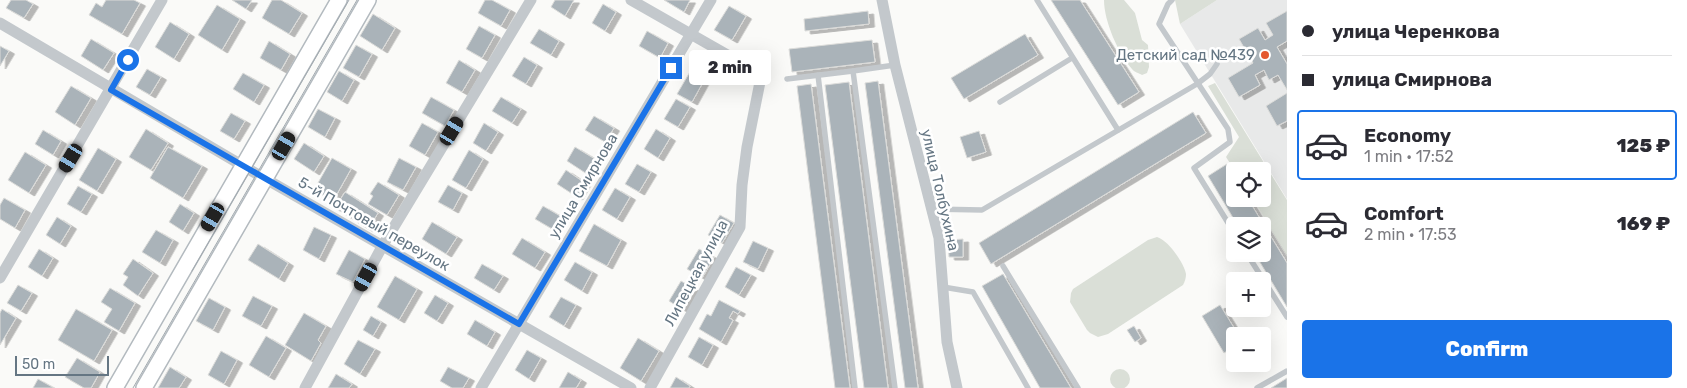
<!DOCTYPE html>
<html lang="en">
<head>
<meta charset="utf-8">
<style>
	body { margin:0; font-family:Rubik,sans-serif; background:#f7f7f7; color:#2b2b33; height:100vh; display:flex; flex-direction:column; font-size:19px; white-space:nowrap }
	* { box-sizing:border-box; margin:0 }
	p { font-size:16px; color:#7c7c81 }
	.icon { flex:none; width:28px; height:28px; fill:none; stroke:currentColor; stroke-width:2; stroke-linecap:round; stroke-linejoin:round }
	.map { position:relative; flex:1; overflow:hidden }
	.side { display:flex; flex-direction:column; background:#fff; width:400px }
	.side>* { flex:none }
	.banner { display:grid; align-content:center; height:110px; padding:0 15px; background:#fff }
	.tools { position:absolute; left:1226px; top:162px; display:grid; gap:10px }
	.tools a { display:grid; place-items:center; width:45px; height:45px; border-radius:5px; background:#fff; box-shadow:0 5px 20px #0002; font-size:25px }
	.scale { position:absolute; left:15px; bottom:12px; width:94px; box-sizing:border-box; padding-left:5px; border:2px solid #657683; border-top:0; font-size:14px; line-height:18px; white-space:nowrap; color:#657683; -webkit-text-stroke:4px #fff; paint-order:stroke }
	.end { position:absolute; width:22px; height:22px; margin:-11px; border:6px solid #1a73e8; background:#fff; box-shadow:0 0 0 2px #fff }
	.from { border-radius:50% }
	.bubble { position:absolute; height:35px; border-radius:5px; background:#fff; box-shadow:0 5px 20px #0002; font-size:16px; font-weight:800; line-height:35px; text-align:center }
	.car { position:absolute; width:15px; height:30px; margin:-15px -8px; border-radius:6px; box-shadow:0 0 4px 1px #0007; background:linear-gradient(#222 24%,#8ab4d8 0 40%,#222 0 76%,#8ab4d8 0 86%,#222 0) }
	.banner b { display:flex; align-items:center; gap:18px; height:48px; font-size:19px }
	.banner b+b { border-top:1px solid #e1e1e2 }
	.banner i { width:12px; height:12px; background:#2b2b33 }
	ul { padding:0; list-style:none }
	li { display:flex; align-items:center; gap:15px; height:70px; margin:0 10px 8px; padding:0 5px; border:2px solid transparent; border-radius:5px }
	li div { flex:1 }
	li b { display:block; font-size:19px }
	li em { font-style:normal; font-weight:800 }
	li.active { border-color:#1a73e8 }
	li>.icon { width:45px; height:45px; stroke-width:1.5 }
	.cta { display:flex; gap:10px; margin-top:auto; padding:10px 15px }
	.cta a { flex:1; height:58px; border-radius:5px; background:#1a73e8; color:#fff; font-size:20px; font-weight:800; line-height:58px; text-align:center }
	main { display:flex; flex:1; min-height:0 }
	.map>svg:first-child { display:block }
	.built { fill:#e8e9e9 }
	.green { fill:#dadfd7 }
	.building { fill:#aab3b9; stroke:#dcdcda; filter:url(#shadow) }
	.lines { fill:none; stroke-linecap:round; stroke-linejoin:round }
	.secondary-casing { stroke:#b3babf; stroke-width:18 }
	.lane { stroke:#c3c8cc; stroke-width:5.5 }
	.street { stroke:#c3c8cc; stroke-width:11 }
	.secondary { stroke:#fff; stroke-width:15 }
	.tram { stroke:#a2aab0; stroke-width:1 }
	.route { stroke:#1a73e8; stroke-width:6 }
	.poi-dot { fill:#e4572e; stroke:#fff; stroke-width:2 }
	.labels { text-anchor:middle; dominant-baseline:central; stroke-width:5; stroke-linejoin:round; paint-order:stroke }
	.poi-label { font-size:15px; fill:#657683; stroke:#fff; text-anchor:end }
	.street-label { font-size:15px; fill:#657683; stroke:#fff }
</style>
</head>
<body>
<main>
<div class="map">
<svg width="1287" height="388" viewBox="0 0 1287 388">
	<defs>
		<filter id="shadow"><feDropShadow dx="5.5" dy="3" stdDeviation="0" flood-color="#0004"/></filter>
	</defs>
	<rect width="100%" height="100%" fill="#fafaf8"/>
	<!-- built -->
	<path class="built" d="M1217,0H1287V199L1180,24Z"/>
	<!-- green -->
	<g class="green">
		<path d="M1104,0H1124L1135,13L1142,40L1148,45L1149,67L1147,73L1142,75C1139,73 1134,72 1132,69C1118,53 1104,21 1104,0Z"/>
		<path d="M1175,0H1217L1180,24Z"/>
		<path d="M1215,83L1287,200V256L1253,199H1262V171H1235L1226,157L1239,137L1208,86Z"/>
		<path d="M1157,237C1168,240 1184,263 1186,274C1186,278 1185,281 1183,285L1108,334L1098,337L1090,333L1087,330L1070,302L1071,293L1073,289L1148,240Z"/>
		<circle cx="1120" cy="379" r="10"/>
	</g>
	<!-- building -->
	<g class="building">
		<path d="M11,0H26L33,4L24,18L6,8Z"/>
		<path d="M106,0H134L140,3L122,34L89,15L96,3L102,7Z"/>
		<path d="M232,0H252L246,9Z"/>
		<path d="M272,0H281L302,13L289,34L262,18Z"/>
		<path d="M485,0H492L510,10L501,26L478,13Z"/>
		<path d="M555,0H574L565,16L551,7Z"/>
		<path d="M664,0H690L684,12Z"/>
		<path d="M1051,0H1080L1139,92L1118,105Z"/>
		<path d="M603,4L616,12L605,31L592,23Z"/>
		<path d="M217,5L240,19L222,50L198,35Z"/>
		<path d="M729,6L746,16L732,40L714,30Z"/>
		<path d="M868,11L869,24L805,31L804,19Z"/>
		<path d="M1287,11V41L1277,47L1287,64V90L1278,75L1269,80L1264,70L1255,75L1260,85L1239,97L1228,78L1253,63L1239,39L1258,28L1265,40L1273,35L1266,23Z"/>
		<path d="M373,14L395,28L382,50L360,36Z"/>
		<path d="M170,22L189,34L174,59L155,47Z"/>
		<path d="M479,26L495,35L482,58L466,49Z"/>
		<path d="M539,29L559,41L551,55L530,43Z"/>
		<path d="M647,31L668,43L660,58L639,46Z"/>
		<path d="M1025,34L1038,55L964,99L951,78Z"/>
		<path d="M91,39L114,53L103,70L81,56Z"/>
		<path d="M872,40L875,62L792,72L789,49Z"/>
		<path d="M269,41L290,54L281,70L260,58Z"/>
		<path d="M356,45L372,54L359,77L343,68Z"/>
		<path d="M0,46L9,51L0,66Z"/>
		<path d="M524,57L537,65L526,84L512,76Z"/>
		<path d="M459,60L475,70L462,92L446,83Z"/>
		<path d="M694,65L708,73L692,102L677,94Z"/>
		<path d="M147,69L161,77L150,95L136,87Z"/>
		<path d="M339,71L354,80L342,101L327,92Z"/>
		<path d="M243,73L264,85L254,102L233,89Z"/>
		<path d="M878,81L918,388H905L865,83Z"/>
		<path d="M849,82L888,388H864L825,85Z"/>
		<path d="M811,84L850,388H835L797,86Z"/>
		<path d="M71,86L91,98L75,125L55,112Z"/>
		<path d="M1287,93V121L1277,126L1266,106Z"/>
		<path d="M431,97L454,110L445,126L422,113Z"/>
		<path d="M501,97L521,109L512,123L492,111Z"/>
		<path d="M676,99L690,107L678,127L664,119Z"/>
		<path d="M318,109L335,118L325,137L308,127Z"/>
		<path d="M1193,112L1206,133L991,264L979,243Z"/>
		<path d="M231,113L245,121L234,139L220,131Z"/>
		<path d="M594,116L614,128L605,142L585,130Z"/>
		<path d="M422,123L438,132L425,155L409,146Z"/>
		<path d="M484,123L498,132L486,151L473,143Z"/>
		<path d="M146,129L168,143L151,170L129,157Z"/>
		<path d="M656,129L670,138L658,158L644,149Z"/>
		<path d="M43,130L61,141L53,155L35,144Z"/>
		<path d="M979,131L986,152L967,158L960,137Z"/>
		<path d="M304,143L324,156L314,172L294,159Z"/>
		<path d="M168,147L202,166L183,198L150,178Z"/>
		<path d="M575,147L595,159L587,174L567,161Z"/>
		<path d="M98,148L116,159L97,191L79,180Z"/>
		<path d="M469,150L483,159L466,188L452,180Z"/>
		<path d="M25,152L46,165L29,193L8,180Z"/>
		<path d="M332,158L351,169L333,201L314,190Z"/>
		<path d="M399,158L416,167L403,190L387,182Z"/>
		<path d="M637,164L651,172L639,192L625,184Z"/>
		<path d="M1227,164L1235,177V199H1248L1287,263V307L1255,254H1262V226H1238L1208,176Z"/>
		<path d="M566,170L585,183L577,197L557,184Z"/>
		<path d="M378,182L399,195L387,215L368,204L373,196L370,194Z"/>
		<path d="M448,185L462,193L453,210L438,202Z"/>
		<path d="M78,186L92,194L81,212L67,204Z"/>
		<path d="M615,188L630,197L617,219L602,210Z"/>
		<path d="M345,192L378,213L368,229L335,208Z"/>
		<path d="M4,198L25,210L15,228L0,219V205Z"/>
		<path d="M180,204L194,213L183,231L169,222Z"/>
		<path d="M543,206L562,217L554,230L535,219Z"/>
		<path d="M720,215L734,223L722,243L708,235Z"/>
		<path d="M57,217L71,226L60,244L46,235Z"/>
		<path d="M432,222L457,237L446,254L422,239Z"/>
		<path d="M594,224L621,240L607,266L579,251Z"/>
		<path d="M314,227L331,235L319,259L303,250Z"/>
		<path d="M156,230L173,240L160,263L142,252Z"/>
		<path d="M522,238L545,252L535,268L512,254Z"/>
		<path d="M963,239V257H949L948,240Z"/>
		<path d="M753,241L768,248L758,269L743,262Z"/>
		<path d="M258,244L288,263L279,279L248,260Z"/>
		<path d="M39,249L53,258L42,276L28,267Z"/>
		<path d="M699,249L714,257L702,278L687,269Z"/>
		<path d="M349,250L365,259L353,282L336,274Z"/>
		<path d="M133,259L153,273L138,296L123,285L128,277L123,274Z"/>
		<path d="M575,262L592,272L582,291L564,280Z"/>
		<path d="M482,264L503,276L494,290L474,278Z"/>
		<path d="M736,267L751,275L739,295L725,287Z"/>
		<path d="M1003,274L1071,388H1040L982,286Z"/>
		<path d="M395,276L417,289L399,320L377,307Z"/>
		<path d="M681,281L695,289L683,310L669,301Z"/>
		<path d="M18,285L32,293L21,311L7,303Z"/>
		<path d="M110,288L135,303L119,331L104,322L112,309L101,302Z"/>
		<path d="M435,295L448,303L437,321L424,313Z"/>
		<path d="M253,296L272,306L261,326L242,316Z"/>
		<path d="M561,297L576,305L564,326L549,317Z"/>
		<path d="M209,298L225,307L213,330L196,321Z"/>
		<path d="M719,300L740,311L738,314L733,311L729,318L733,320L721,342L699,329L707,314L711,316Z"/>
		<path d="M1220,305L1239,336H1235V346L1224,353L1202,316Z"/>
		<path d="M2,309L16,318L0,345V313Z"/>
		<path d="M76,309L112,330L94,361L58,340Z"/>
		<path d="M304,313L326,326L318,340L321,343L311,361L285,345Z"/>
		<path d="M371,316L381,322L373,336L363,330Z"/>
		<path d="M475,320L495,332L487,346L467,334Z"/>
		<path d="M1134,326L1141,338L1135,342L1127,330Z"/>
		<path d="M266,336L286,348L269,377L249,365Z"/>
		<path d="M699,337L713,345L702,365L688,357Z"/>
		<path d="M638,338L659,351L641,381L620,368Z"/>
		<path d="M358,340L375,349L360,374L344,364Z"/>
		<path d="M527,350L541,358L529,379L515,370Z"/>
		<path d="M221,351L237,360L224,384L208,375Z"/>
		<path d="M77,358L100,372L91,388H84L65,377Z"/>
		<path d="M170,367L186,377L179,388H158Z"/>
		<path d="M448,367L469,378L463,388H452L440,381Z"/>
		<path d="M568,372L581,380L576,388H559Z"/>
		<path d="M336,374L352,384L349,388H328Z"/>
		<path d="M676,377L690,386L689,388H670Z"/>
		<path d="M1287,378V388H1271Z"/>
		<path d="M38,379L54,388H33Z"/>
	</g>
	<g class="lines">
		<defs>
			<g id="secondary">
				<path d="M115,388L339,0"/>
				<path d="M144,388L368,0"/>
			</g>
		</defs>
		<!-- secondary casing -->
		<use href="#secondary" class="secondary-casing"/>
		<!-- lane -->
		<g class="lane">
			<path d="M1037,0L1118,130"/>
			<path d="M1172,0L1168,4L1159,24L1228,129L1230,142L1194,168L1235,234"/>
			<path d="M895,65L853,71L895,388"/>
			<path d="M818,75L855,388"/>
			<path d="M787,79L853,71"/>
			<path d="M1000,102L1072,58"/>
			<path d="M931,209L982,210L1197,84L1210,74L1217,64"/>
			<path d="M1247,254L1287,317"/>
			<path d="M1003,266L1078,388"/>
			<path d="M943,287L973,292L1028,388"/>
			<path d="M1257,388L1287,371"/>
		</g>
		<!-- street -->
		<g class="street">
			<path d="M631,0L752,69L761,77L747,147L742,185L740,227L650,388"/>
			<path d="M882,0L895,65L939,238L947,342L957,388"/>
			<path d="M0,23L250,170L631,388"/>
			<path d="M0,278L162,0"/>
			<path d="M305,388L383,245L531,0"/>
			<path d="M481,388L711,0"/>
		</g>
		<!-- secondary -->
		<use href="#secondary" class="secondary"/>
		<!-- tram -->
		<g class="tram">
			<path d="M192,271L349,0"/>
			<path d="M133,388L357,0"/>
		</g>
	</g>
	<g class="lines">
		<!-- route -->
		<path class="route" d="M128,60L111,90L519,324L671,68"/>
	</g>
	<!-- markers -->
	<circle class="poi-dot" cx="1265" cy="55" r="5"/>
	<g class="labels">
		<!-- poi labels -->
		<g class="poi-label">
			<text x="1255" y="55">Детский сад №439</text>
		</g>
		<!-- street labels -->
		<g class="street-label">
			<text transform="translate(583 186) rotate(-59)">улица Смирнова</text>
			<text transform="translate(940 190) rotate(77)">улица Толбухина</text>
			<text transform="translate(374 224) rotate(30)">5-й Почтовый переулок</text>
			<text transform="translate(696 273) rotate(-62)">Липецкая улица</text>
		</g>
	</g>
</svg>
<div class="tools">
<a><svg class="icon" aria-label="locate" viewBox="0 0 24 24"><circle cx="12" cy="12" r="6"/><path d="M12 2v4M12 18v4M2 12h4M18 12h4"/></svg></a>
<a><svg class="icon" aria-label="layers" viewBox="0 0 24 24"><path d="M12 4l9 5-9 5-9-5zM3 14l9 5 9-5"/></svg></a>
<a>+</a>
<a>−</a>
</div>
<div class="scale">50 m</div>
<i class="end from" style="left:128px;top:60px"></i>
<i class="end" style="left:671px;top:68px"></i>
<div class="bubble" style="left:689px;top:50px;width:82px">2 min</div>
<i class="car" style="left:452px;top:131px;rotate:31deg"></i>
<i class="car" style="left:284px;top:146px;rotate:30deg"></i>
<i class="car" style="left:71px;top:158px;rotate:211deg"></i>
<i class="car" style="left:213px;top:217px;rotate:210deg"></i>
<i class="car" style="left:366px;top:277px;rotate:209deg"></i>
</div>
<section class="side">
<div class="banner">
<b><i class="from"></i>улица Черенкова</b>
<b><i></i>улица Смирнова</b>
</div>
<ul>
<li class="active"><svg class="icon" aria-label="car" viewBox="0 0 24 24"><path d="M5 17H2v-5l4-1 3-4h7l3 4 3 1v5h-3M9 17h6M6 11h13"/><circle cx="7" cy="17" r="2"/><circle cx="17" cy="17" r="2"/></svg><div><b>Economy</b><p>1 min · 17:52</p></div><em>125 ₽</em></li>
<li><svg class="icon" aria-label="car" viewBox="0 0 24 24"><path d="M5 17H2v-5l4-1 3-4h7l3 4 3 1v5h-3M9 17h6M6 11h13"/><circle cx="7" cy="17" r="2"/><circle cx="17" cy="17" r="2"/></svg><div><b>Comfort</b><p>2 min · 17:53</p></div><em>169 ₽</em></li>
</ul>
<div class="cta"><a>Confirm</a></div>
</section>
</main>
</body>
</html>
